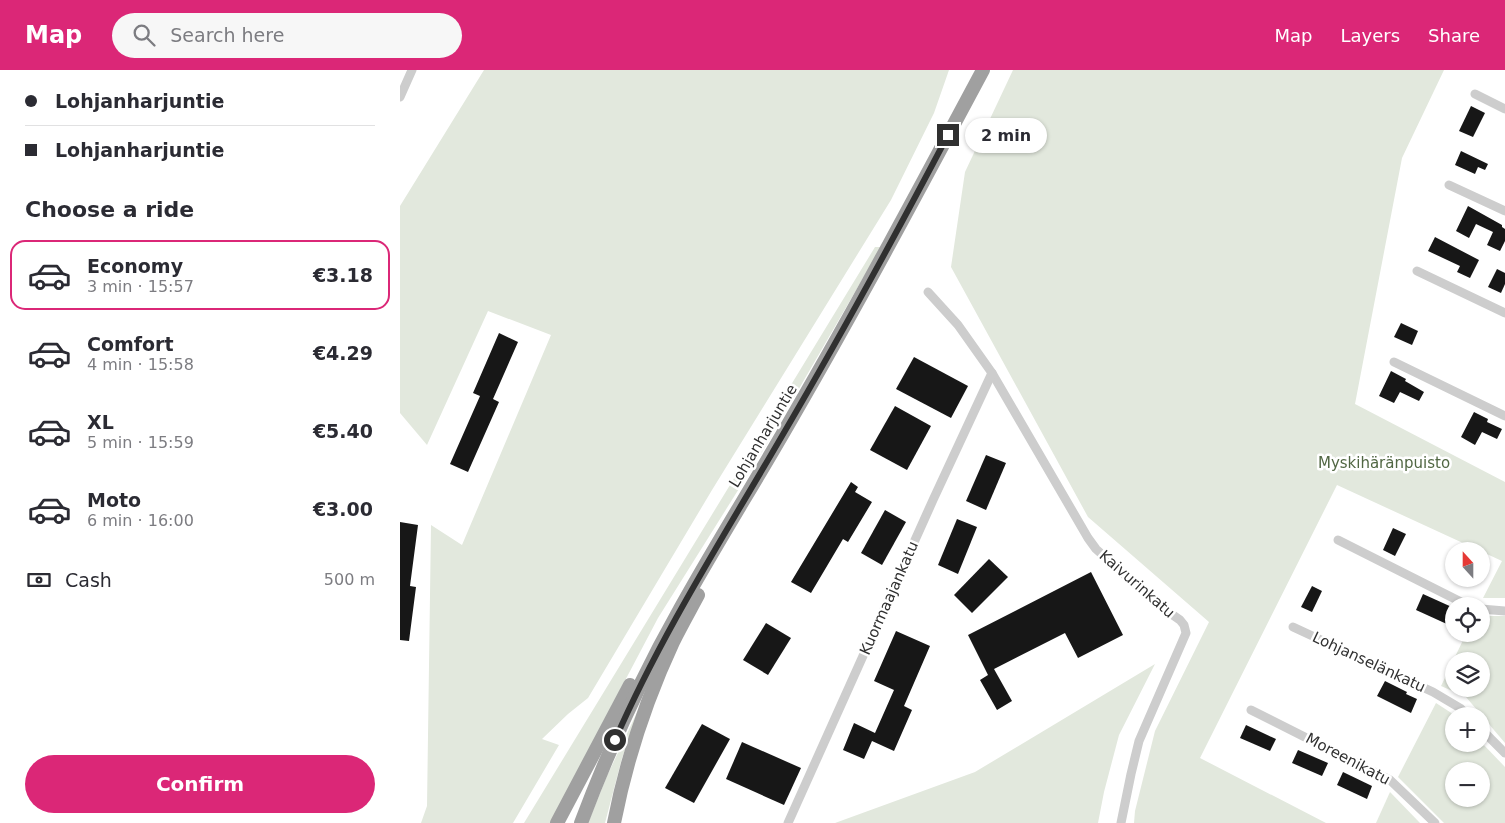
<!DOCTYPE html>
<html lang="en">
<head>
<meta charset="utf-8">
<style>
	body { margin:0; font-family:"DejaVu Sans",sans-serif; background:#f7f7f7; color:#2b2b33; height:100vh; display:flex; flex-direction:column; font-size:19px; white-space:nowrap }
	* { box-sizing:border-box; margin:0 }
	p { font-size:16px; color:#7c7c81 }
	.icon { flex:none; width:28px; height:28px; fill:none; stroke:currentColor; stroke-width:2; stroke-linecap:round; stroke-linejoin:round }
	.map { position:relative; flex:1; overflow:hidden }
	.drawer { display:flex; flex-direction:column; background:#fff; width:400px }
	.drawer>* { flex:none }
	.banner { display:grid; align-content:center; height:110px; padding:0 25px; background:#fff }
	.needle { width:32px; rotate:339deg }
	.tools { position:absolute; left:1045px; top:472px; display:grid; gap:10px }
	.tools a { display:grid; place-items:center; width:45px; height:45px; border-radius:50%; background:#fff; box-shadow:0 1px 4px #0004; font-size:25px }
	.end { position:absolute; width:22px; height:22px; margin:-11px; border:6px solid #303030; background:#fff; box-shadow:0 0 0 2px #fff }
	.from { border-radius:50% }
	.bubble { position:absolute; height:35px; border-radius:18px; background:#fff; box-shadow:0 1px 4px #0004; font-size:16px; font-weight:700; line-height:35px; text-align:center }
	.banner b { display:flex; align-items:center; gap:18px; height:48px; font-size:19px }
	.banner b+b { border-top:1px solid #e1e1e2 }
	.banner i { width:12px; height:12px; background:#2b2b33 }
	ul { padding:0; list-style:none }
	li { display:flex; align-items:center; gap:15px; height:70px; margin:0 10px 8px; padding:0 15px; border:2px solid transparent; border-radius:15px }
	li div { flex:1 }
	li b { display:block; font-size:19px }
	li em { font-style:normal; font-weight:700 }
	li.on { border-color:#db2777 }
	li>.icon { width:45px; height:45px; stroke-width:1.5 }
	h2 { padding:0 25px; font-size:22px; line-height:60px }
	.pay { display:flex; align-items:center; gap:12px; height:55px; padding:0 25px; font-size:19px }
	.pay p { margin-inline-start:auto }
	.button { display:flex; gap:10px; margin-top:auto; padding:10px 25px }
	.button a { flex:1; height:58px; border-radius:30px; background:#db2777; color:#fff; font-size:20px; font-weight:700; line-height:58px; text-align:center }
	header { display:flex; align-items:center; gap:30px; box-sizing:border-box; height:70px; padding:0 25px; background:#db2777; color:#fff }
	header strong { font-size:24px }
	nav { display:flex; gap:28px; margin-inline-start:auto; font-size:18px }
	.search { width:350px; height:45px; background:#f7f7f7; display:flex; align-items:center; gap:12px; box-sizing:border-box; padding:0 18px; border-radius:28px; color:#7c7c81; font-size:19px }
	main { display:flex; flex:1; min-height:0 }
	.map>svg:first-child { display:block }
	.green { fill:#e2e8dd; fill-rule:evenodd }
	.building { fill:#171717 }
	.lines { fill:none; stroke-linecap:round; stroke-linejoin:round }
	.minor { stroke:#cdcdcd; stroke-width:9 }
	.trunk { stroke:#a0a0a0; stroke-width:14 }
	.route { stroke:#303030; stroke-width:6 }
	.labels { text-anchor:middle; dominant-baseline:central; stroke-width:5; stroke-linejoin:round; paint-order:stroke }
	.street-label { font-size:15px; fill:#303030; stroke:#fff }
	.park-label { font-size:15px; fill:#516743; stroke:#fff }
</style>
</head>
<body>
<header>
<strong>Map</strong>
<div class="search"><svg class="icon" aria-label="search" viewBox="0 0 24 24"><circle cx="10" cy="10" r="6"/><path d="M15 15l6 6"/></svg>Search here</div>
<nav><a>Map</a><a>Layers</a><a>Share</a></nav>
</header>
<main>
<section class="drawer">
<div class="banner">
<b><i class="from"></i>Lohjanharjuntie</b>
<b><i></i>Lohjanharjuntie</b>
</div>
<h2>Choose a ride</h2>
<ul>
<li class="on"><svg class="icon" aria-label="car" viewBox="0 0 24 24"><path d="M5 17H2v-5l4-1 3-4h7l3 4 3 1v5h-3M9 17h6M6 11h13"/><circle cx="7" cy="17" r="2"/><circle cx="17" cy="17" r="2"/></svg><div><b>Economy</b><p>3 min · 15:57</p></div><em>€3.18</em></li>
<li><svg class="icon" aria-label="car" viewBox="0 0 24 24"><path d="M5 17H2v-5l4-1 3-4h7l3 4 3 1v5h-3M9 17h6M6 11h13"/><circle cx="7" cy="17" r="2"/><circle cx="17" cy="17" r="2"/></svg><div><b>Comfort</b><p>4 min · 15:58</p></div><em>€4.29</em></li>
<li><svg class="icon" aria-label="car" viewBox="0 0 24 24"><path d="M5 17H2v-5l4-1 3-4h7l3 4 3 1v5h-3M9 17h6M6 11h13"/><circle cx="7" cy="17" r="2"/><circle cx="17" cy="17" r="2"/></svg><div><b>XL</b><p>5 min · 15:59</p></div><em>€5.40</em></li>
<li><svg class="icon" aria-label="car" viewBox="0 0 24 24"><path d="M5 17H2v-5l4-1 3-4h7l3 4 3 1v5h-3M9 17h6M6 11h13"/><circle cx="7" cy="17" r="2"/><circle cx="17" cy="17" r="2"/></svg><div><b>Moto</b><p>6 min · 16:00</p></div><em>€3.00</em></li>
</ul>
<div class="pay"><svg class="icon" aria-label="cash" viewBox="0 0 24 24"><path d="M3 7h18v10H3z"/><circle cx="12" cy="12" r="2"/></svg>Cash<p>500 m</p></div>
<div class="button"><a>Confirm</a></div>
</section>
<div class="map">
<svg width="1105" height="753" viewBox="0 0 1105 753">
	<rect width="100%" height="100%" fill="#fff"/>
	<!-- green -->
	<g class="green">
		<path d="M84,0H549L534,43L491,130L312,420L188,628L168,644L142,669L159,675L113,753H21L27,736L31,455L62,475L151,265L88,241L27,375L0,343V136Z"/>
		<path d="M613,0H1044L1002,88L955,334L1105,412V528H1083L1102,491L937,415L800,688L926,753H734L735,741L755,661L809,552L688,447L551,197L565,102Z"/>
		<path d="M475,177H481L367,374L258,548L150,753H124Z"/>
		<path d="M1081,546H1105V673L1066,627L1041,616L1066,564H1081ZM1054,591H1081V619H1054Z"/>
		<path d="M755,594L719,665L704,722L698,753H435L575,702Z"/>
		<path d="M248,619L222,688L205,753H188L207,706Z"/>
		<path d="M1036,633L1056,646H1054V674H1081V672L1105,697V753H1044L998,707ZM1054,701H1081V729H1054Z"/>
		<path d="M990,722L1020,753H976Z"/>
	</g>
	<!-- building -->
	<g class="building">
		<path d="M1071,36L1085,43L1073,67L1059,61Z"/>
		<path d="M1061,81L1088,94L1085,100L1078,97L1075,104L1055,95Z"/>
		<path d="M1068,136L1102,155V157L1105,159V171L1100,181L1087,175L1093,162L1076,154L1069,168L1056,161Z"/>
		<path d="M1035,167L1079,190L1070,208L1057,202L1060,196L1028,181Z"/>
		<path d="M1097,199L1105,203V214L1101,223L1088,217Z"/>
		<path d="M1001,253L1018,261L1012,275L994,267Z"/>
		<path d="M99,263L118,272L93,329L99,332L68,402L50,394L80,326L73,323Z"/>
		<path d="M514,287L568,316L551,348L496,319Z"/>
		<path d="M991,301L1006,309L1005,311L1024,322L1019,331L1000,322L994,333L979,326Z"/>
		<path d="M495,336L531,356L507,400L470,380Z"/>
		<path d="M1074,342L1088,349L1087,352L1102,359L1097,369L1082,362L1075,375L1061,367Z"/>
		<path d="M586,385L606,393L586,440L566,431Z"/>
		<path d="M451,412L458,417L455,422L472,432L448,472L443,469L411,523L391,512Z"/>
		<path d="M485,440L506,452L482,495L461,483Z"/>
		<path d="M557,449L577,457L558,504L538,495Z"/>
		<path d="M0,452L18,455L10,516L16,517L9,571L0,570Z"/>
		<path d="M993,458L1006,464L995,486L983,480Z"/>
		<path d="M589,489L608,507L572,543L554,525Z"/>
		<path d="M691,502L723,565L678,588L665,563L594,599L612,631L597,640L580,610L588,605L568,565Z"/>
		<path d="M912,516L922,521L912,542L901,537Z"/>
		<path d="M1023,524L1054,538V544L1049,555L1016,540Z"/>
		<path d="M366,553L391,568L368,605L343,590Z"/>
		<path d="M496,561L530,576L504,636L512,640L494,681L472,671L464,689L443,680L454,653L475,663L494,620L474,611Z"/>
		<path d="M985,611L1007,622L1006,624L1017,629L1011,643L977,626Z"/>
		<path d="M302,654L330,669L294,733L265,718Z"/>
		<path d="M846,655L876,669L870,681L840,668Z"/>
		<path d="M342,672L401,698L384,735L326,709Z"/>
		<path d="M898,680L928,693L922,706L892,693Z"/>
		<path d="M943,702L972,716L967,729L937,715Z"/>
	</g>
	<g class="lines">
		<!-- minor -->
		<g class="minor">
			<path d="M1075,24L1105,39"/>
			<path d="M0,27L12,0"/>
			<path d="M1049,115L1105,141"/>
			<path d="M1017,201L1105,243"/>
			<path d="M528,222L558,255L592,303L688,468L696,479L757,534L780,550L784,555L786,563L739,671L731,704L721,753"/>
			<path d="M994,292L1105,346"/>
			<path d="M938,470L1069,536"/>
			<path d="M1081,539L1105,541"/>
			<path d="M893,557L1033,622L1060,638L1068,646"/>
			<path d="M851,640L990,710L1035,753"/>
			<path d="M1081,659L1105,683"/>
			<path d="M388,753L533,430L592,303"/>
		</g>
		<!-- trunk -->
		<g class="trunk">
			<path d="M157,753L230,615"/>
			<path d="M181,753C209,679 241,608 280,539C316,474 356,411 393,346C459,232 521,116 583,0"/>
			<path d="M214,753C226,691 246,630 273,572C281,556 290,540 298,525"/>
		</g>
	</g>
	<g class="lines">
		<!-- route -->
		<path class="route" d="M215,670C262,563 324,466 382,366C440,267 495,166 548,65"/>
	</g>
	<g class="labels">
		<!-- street labels -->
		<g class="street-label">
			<text transform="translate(363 366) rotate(-59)">Lohjanharjuntie</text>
			<text transform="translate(737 514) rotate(41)">Kaivurinkatu</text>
			<text transform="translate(489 528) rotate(-66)">Kuormaajankatu</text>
			<text transform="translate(969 592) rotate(25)">Lohjanselänkatu</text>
			<text transform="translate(948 689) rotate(28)">Moreenikatu</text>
		</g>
		<!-- park labels -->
		<g class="park-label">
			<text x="984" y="393">Myskihäränpuisto</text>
		</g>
	</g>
</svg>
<div class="tools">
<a><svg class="needle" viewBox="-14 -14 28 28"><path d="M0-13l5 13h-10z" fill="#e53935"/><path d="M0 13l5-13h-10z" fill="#7c7c81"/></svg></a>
<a><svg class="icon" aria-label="locate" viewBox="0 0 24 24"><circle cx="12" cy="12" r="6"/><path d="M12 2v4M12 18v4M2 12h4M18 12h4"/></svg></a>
<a><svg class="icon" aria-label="layers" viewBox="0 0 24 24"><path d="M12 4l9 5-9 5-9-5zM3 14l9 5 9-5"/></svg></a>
<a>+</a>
<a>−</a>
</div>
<i class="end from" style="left:215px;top:670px"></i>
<i class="end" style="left:548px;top:65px"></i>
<div class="bubble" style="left:565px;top:48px;width:82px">2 min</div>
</div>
</main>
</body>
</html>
